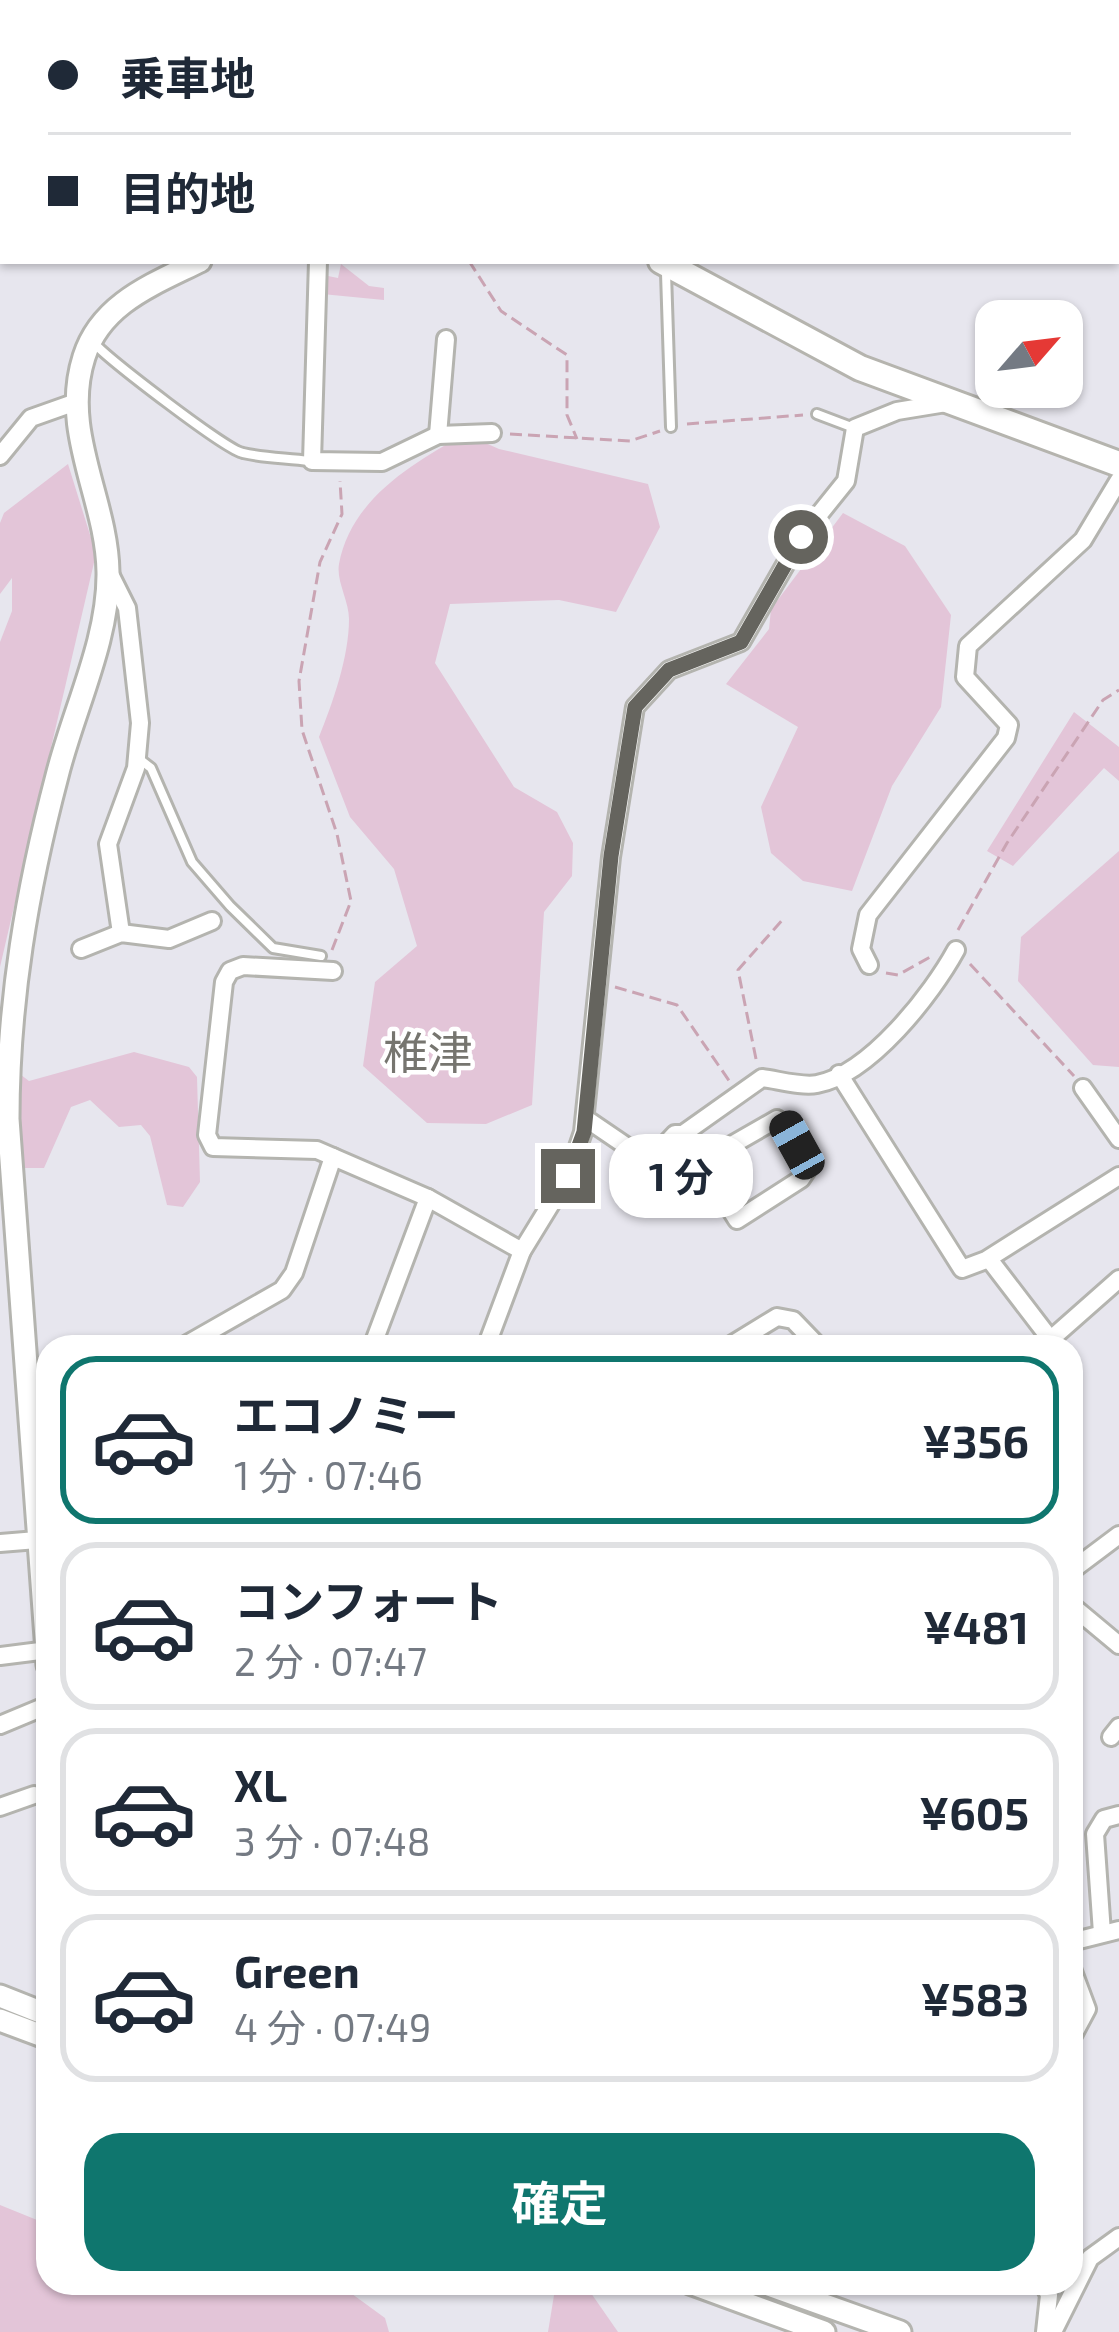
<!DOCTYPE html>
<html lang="ja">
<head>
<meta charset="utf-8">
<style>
	body { margin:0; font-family:"Exo 2","Noto Sans JP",sans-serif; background:#f6f6f7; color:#1f2937; height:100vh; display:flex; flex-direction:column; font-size:45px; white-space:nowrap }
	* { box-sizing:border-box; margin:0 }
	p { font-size:39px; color:#747a83 }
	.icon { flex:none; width:66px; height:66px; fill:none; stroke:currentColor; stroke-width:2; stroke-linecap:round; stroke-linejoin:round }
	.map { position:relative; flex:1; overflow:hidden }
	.drawer { position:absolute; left:36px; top:1335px; width:1047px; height:960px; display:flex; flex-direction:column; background:#fff; border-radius:36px; box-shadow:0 3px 9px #0004 }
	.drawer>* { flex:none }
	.guide { position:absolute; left:0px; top:0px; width:1119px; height:264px; box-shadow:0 3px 9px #0004; display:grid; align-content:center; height:264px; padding:0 48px; background:#fff }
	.needle { width:78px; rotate:62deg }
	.controls { position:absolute; left:975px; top:300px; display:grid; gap:24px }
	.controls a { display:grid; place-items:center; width:108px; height:108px; border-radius:24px; background:#fff; box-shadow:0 3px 9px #0004; font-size:60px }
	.end { position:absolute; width:54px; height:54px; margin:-27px; border:15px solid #65645e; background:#fff; box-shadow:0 0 0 6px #fff }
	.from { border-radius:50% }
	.bubble { position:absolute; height:84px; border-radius:36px; background:#fff; box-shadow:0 3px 9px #0004; font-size:39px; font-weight:700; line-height:84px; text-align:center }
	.car { position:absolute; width:36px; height:72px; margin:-36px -18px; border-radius:15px; box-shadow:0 0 9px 3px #0007; background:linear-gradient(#222 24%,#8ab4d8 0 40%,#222 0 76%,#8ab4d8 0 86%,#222 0) }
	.guide b { display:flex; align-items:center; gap:42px; height:114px; font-size:45px }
	.guide b+b { border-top:3px solid #e0e1e3 }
	.guide i { width:30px; height:30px; background:#1f2937 }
	ul { padding:21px 0 0; list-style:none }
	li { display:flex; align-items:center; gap:36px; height:168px; margin:0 24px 18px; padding:0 24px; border:6px solid #e0e1e3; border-radius:36px }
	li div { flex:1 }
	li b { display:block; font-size:45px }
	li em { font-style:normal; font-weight:700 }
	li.on { border-color:#0f766e }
	li>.icon { width:108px; height:108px; stroke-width:1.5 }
	.cta { display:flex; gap:24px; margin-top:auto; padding:24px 48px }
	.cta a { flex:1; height:138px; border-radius:36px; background:#0f766e; color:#fff; font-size:48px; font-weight:700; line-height:138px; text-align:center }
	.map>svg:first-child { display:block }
	.green { fill:#e3c5d8 }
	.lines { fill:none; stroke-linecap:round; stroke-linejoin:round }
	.service-casing { stroke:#b4b4af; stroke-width:14 }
	.minor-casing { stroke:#b4b4af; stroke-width:22 }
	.tertiary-casing { stroke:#b4b4af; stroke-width:27 }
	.secondary-casing { stroke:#b5b4ae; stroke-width:30 }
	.path { stroke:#caa4b3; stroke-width:3; stroke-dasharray:12 6; stroke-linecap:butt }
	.service { stroke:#fff; stroke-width:8 }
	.minor { stroke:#fff; stroke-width:16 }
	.tertiary { stroke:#fff; stroke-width:21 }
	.secondary { stroke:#fff; stroke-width:24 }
	.rail { stroke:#a8a7a5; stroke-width:6; stroke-dasharray:3 15; stroke-linecap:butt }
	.route { stroke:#65645e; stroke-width:15 }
	.labels { text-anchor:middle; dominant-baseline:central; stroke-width:9; stroke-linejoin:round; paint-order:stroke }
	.quarter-label { font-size:45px; fill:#76756f; stroke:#fff }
</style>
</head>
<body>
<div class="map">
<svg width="1119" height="2332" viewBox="0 0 1119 2332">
	<rect width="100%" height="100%" fill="#e7e6ee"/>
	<!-- green -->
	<g class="green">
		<path d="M341,264L369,286L384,288V300L322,294L323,275L338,278Z"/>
		<path d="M465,434L499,449L648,484L660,527L616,612L559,600L450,604L435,663L514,787L557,812L573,843L572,876L544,912L532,1105L486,1124L427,1123L363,1066L375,982L417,946L394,869L350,817L319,737C333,702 349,657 349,619C349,601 336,581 339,564C351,499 413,463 465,434Z"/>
		<path d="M68,464L96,554L0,967V642L12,611V578L0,594V523L4,513Z"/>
		<path d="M843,513L905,546L951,615L941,707L892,786L852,891L803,881L771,853L761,807L798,727L726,684L769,629L771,609Z"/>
		<path d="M1074,712L1119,747V781L1104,768L1013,866L987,851Z"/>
		<path d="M1119,851V1067L1093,1065L1018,981L1021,937Z"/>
		<path d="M134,1052L189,1067L197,1077L200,1182L183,1207L167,1205L150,1136L141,1125L119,1127L90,1100L71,1107L44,1168H0V1059L29,1081Z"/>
		<path d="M0,2205L37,2220L48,2213V2283H337L385,2318L389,2332H0Z"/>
		<path d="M556,2283H584L618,2332H548Z"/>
	</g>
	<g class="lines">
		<defs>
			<g id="service">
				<path d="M583,0L588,3"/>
				<path d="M666,273L671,427"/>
				<path d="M93,342C108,359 226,450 243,453C264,458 287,458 309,461"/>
				<path d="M817,414L854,428"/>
				<path d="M138,758L151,768L192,862L230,906L273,948L321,956"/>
			</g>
			<g id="minor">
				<path d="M0,53L3,46"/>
				<path d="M1116,170L1119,171"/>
				<path d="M318,261L312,461L382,462L438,435L492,433"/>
				<path d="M438,435L446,339"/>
				<path d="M0,456L31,418L79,401"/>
				<path d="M108,570L127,608L140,723L136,768L108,844L121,933"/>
				<path d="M81,949L121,933L169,939L212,921"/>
				<path d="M869,965L861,949L868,915L1006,738L1009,725L965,677L968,646L1083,540L1119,480"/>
				<path d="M333,971L243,966L230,971L224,982L207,1135L213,1147L317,1150L428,1198L522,1251"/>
				<path d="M839,1074L962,1269L986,1260L1119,1176"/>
				<path d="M1083,1088L1119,1139"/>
				<path d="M585,1118L632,1150L671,1205"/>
				<path d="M683,1134L762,1078C778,1080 802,1087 817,1084C870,1074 932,994 956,950"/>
				<path d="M645,1166L675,1134H683L737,1220L801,1179L809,1167L777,1119L702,1162"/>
				<path d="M989,1259L1051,1340"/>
				<path d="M182,1347L282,1290L294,1273L333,1157"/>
				<path d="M372,1347L428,1198"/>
				<path d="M486,1347L522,1251L568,1176L583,1132L611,857L635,707L669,670L741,642L801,537L846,481L855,428L897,411L946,403"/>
				<path d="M728,1347L777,1317L793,1320L819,1347"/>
				<path d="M1042,1347L1119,1279"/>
				<path d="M0,1543L37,1540"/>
				<path d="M1071,1571L1119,1535"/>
				<path d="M1071,1605L1119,1645"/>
				<path d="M0,1656L48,1650"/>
				<path d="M0,1725L48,1705"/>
				<path d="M1111,1737L1119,1727"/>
				<path d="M0,1807L34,1795"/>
				<path d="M1102,1933L1095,1834L1104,1819L1119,1815"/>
				<path d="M1071,1942L1119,1930"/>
				<path d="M1071,1966L1087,2009L1071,2039"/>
				<path d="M1043,2283L1049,2295L1045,2332"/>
				<path d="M1053,2332L1090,2258L1119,2237"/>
			</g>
			<g id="tertiary">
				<path d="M330,3L331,0"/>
				<path d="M48,1665L8,1119C8,1001 27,890 57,776C73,711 109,640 108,572C107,499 60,432 84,357C101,303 154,284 200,261"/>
				<path d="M0,1996L48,2015"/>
				<path d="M0,2020L48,2038"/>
				<path d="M690,2283L824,2332"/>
				<path d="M763,2283L900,2332"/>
			</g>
			<g id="secondary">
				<path d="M22,0L28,3"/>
				<path d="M661,261L860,368L1119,464"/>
			</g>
		</defs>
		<!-- service casing -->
		<use href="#service" class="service-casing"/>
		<!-- minor casing -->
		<use href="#minor" class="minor-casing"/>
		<!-- tertiary casing -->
		<use href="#tertiary" class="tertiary-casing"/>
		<!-- secondary casing -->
		<use href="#secondary" class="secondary-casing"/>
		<!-- path -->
		<g class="path">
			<path d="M469,261L501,311L567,355V415L577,439"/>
			<path d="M687,424L803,415"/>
			<path d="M510,434L630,441L660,431"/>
			<path d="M958,930L1007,843L1103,700L1119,690"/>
			<path d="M332,950L351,901L337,834L302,730L299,681L320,562L342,514L340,481"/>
			<path d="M970,964L1074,1076"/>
			<path d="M886,973L898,975L932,956"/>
			<path d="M615,987L677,1005L730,1082"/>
			<path d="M756,1059L738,970L784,918"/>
		</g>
		<!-- service -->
		<use href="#service" class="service"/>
		<!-- minor -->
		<use href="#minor" class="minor"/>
		<!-- tertiary -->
		<use href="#tertiary" class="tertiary"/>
		<!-- secondary -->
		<use href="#secondary" class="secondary"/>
		<!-- rail -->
		<g class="rail">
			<path d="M249,0L269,3"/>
			<path d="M312,0L329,3"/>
			<path d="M1116,96L1119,97"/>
		</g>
	</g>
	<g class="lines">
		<!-- route -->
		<path class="route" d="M568,1176L584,1132L611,856L635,707L669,670L741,642L801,537"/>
	</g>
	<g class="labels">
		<!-- quarter labels -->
		<g class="quarter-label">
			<text x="428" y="1051">椎津</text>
		</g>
	</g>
</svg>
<div class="controls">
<a><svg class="needle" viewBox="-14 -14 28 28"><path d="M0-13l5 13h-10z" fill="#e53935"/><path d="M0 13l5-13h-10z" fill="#747a83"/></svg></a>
</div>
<i class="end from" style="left:801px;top:537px"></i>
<i class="end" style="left:568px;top:1176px"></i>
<div class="bubble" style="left:609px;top:1134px;width:144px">1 分</div>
<i class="car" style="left:797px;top:1145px;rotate:331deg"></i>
<div class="guide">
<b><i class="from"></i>乗車地</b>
<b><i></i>目的地</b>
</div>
<section class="drawer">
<ul>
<li class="on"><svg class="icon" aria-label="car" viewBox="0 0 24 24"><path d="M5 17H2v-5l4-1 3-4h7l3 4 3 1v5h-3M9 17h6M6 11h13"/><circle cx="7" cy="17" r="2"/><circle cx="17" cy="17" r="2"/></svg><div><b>エコノミー</b><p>1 分 · 07:46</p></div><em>¥356</em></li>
<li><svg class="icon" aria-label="car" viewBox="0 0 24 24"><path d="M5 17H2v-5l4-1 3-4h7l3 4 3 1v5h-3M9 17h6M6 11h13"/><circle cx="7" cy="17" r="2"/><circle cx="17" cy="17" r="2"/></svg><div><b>コンフォート</b><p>2 分 · 07:47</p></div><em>¥481</em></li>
<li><svg class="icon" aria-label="car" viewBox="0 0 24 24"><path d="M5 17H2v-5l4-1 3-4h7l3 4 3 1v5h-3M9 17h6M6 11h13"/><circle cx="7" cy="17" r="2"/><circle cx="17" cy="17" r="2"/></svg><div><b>XL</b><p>3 分 · 07:48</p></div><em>¥605</em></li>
<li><svg class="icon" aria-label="car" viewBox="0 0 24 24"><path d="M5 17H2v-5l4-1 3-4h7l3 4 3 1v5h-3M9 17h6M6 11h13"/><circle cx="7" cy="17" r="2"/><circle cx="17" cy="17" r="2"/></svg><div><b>Green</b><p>4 分 · 07:49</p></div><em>¥583</em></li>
</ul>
<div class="cta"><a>確定</a></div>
</section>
</div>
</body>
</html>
